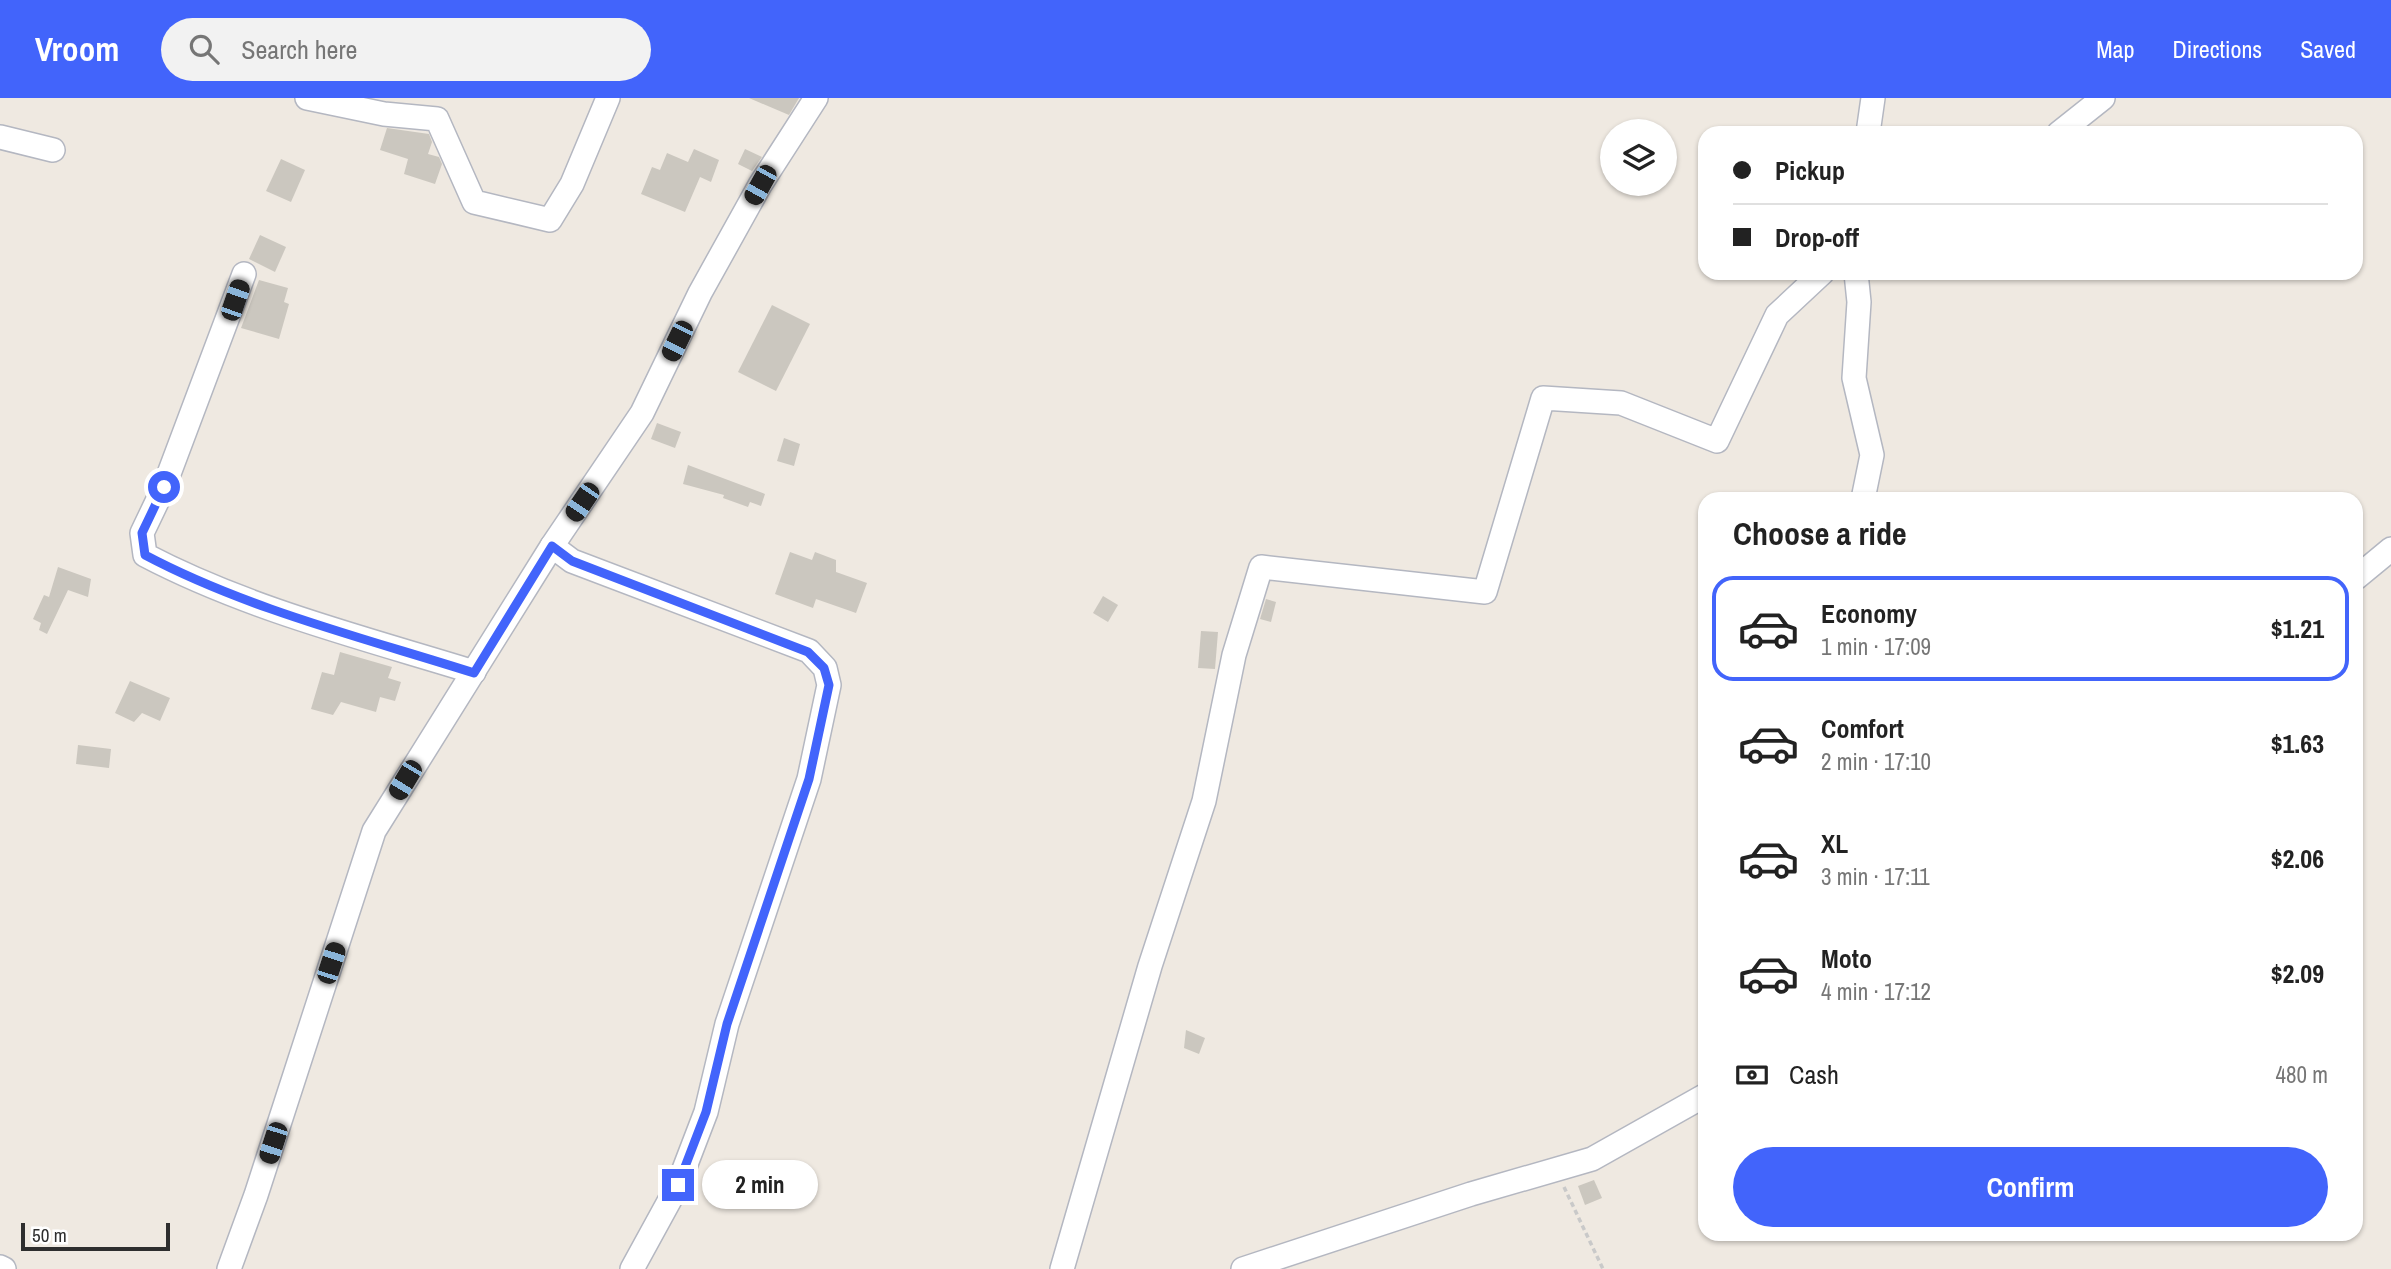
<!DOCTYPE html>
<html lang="en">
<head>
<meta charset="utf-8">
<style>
	body { margin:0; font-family:"Archivo Narrow",sans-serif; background:#f2f2f2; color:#222; height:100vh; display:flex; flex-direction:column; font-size:26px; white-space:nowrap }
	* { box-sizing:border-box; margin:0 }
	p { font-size:23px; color:#767676 }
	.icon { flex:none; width:38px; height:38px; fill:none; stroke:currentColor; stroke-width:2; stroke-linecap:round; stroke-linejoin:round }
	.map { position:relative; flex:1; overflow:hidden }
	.sheet { position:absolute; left:1698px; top:394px; width:665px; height:749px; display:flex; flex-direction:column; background:#fff; border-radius:21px; box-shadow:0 2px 5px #0004 }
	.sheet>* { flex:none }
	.hud { position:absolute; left:1698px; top:28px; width:665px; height:154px; border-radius:21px; box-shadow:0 2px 5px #0004; display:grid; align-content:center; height:154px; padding:0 35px; background:#fff }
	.buttons { position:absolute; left:1600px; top:21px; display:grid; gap:14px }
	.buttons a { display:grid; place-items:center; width:77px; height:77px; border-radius:50%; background:#fff; box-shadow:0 2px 5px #0004; font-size:35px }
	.scale { position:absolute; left:21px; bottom:18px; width:149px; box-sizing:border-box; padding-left:7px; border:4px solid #2e2e2e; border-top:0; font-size:19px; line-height:24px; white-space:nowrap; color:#2e2e2e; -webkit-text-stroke:5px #fff; paint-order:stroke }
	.end { position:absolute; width:32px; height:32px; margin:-16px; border:9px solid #4264fb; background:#fff; box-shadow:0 0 0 4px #fff }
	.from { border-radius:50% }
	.bubble { position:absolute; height:49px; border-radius:24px; background:#fff; box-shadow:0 2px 5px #0004; font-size:23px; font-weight:800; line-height:49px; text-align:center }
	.car { position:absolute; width:21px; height:42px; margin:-21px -10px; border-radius:9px; box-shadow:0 0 5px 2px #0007; background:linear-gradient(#222 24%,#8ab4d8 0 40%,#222 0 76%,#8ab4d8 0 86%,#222 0) }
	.hud b { display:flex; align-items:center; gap:24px; height:66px; font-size:26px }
	.hud b+b { border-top:2px solid #e0e0e0 }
	.hud i { width:18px; height:18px; background:#222 }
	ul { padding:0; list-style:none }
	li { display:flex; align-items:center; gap:21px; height:105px; margin:0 14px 10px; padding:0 21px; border:4px solid transparent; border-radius:21px }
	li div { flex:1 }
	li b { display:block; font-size:26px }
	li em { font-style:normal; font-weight:800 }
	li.current { border-color:#4264fb }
	li>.icon { width:63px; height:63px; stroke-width:1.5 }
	h2 { padding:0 35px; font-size:32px; line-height:84px }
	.pay { display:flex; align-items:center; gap:18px; height:77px; padding:0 35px; font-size:26px }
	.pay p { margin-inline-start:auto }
	.cta { display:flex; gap:14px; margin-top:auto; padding:14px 35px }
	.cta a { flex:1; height:80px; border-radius:42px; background:#4264fb; color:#fff; font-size:28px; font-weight:800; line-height:80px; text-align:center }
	header { display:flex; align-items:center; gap:42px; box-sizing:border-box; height:98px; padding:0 35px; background:#4264fb; color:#fff }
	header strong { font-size:33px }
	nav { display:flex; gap:38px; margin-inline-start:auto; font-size:24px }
	.search { width:490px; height:63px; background:#f2f2f2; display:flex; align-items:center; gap:18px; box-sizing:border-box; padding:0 24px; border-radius:38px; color:#767676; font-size:26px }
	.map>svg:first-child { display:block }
	.building { fill:#cbc7bf }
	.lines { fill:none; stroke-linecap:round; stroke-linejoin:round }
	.street-casing { stroke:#b4b7c1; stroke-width:26 }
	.path { stroke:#c9c9c9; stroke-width:3.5; stroke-dasharray:5 3.5; stroke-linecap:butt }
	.street { stroke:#fff; stroke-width:23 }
	.route { stroke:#4264fb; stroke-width:9 }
</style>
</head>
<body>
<header>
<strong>Vroom</strong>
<div class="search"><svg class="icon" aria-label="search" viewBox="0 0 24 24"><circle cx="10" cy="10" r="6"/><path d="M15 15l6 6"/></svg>Search here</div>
<nav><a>Map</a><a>Directions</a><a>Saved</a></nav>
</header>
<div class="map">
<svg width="2391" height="1171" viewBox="0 0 2391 1171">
	<rect width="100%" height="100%" fill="#efe9e1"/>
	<!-- building -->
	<g class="building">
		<path d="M749,0H799L789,17Z"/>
		<path d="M387,30L429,36L432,44L428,56L439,59L442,66L435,86L404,76L408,61L380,52Z"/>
		<path d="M694,51L719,62L711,84L700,79L685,114L641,96L652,69L660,72L667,55L688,64Z"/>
		<path d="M745,51L762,59L752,73L738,66Z"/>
		<path d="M281,61L305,72L291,104L266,93Z"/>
		<path d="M260,137L286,149L275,174L249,161Z"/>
		<path d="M259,182L288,190L284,204L289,206L279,241L241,230Z"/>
		<path d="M772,207L810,226L776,293L738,274Z"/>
		<path d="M657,325L681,334L675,350L651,341Z"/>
		<path d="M784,340L800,346L794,368L777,363Z"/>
		<path d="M688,367L765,396L761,408L750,404L748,409L723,400L724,397L683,386Z"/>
		<path d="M790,454L812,462L815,454L836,462V474L867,485L856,515L816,501L813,510L775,496Z"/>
		<path d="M58,469L91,481L88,499L68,492L47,536L39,532L41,525L33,521L44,497L49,499Z"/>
		<path d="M1103,498L1118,507L1108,524L1093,515Z"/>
		<path d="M1266,501L1276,504L1271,524L1260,521Z"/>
		<path d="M1201,533L1218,534L1215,571L1198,570Z"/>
		<path d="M340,554L392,569L388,580L401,584L395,603L380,599L376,614L341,604L333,617L311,611L322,574L334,577Z"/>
		<path d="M130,583L170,600L160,623L142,615L134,624L115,615Z"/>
		<path d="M78,647L111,651L109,670L76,666Z"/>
		<path d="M1186,932L1205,940L1199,956L1184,950Z"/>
		<path d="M1594,1082L1602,1100L1585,1107L1578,1088Z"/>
	</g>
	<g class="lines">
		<defs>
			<g id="street">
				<path d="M307,0L384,16L437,21L474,104L550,122L572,86L608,0"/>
				<path d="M1868,35L1873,0"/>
				<path d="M2059,35L2103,0"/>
				<path d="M0,39L53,52"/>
				<path d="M1856,175L1859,204L1854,280L1872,357L1863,401"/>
				<path d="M244,176L164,389L142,435L145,457C248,511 364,540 474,574"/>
				<path d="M552,448L572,463L809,553L825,570L829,587L809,681L727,926L706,1014L678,1087L632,1171"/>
				<path d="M2356,480L2391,451"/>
				<path d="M0,1169L4,1171"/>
				<path d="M229,1171L256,1097L374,733L552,448L642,315L700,195L760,87L816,0"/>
				<path d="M1062,1171L1150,868L1204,703L1234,557L1261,469L1485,494L1543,300L1621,305L1717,343L1777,217L1822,175"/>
				<path d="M1243,1171L1471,1096L1592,1061L1704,998"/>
			</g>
		</defs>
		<!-- street casing -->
		<use href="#street" class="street-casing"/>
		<!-- path -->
		<path class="path" d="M1564,1089L1603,1171"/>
		<!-- street -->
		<use href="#street" class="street"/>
	</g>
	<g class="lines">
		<!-- route -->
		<path class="route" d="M164,389L142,435L145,457C247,511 364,540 474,575L552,448L572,463L808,554L824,570L829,587L809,681L727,926L706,1014L678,1087"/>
	</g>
</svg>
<div class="buttons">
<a><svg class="icon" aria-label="layers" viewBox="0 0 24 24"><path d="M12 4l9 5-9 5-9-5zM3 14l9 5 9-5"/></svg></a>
</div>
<div class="scale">50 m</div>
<i class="end from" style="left:164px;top:389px"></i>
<i class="end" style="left:678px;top:1087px"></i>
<div class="bubble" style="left:702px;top:1062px;width:116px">2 min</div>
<i class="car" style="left:760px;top:87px;rotate:209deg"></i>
<i class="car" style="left:235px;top:202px;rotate:19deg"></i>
<i class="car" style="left:677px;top:243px;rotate:206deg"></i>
<i class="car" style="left:582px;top:404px;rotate:214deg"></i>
<i class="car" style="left:405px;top:682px;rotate:211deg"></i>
<i class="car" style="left:331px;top:865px;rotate:18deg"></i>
<i class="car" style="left:273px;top:1045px;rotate:198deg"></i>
<div class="hud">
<b><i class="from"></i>Pickup</b>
<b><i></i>Drop-off</b>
</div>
<section class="sheet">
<h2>Choose a ride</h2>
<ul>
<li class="current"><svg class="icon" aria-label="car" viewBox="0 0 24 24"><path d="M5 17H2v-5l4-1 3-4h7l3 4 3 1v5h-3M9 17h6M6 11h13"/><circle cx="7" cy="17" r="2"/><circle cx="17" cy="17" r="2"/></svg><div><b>Economy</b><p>1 min · 17:09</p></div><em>$1.21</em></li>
<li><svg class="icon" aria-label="car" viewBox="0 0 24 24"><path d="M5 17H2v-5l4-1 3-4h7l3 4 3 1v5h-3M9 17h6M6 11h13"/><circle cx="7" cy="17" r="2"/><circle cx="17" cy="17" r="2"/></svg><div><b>Comfort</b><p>2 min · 17:10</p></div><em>$1.63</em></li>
<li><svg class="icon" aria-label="car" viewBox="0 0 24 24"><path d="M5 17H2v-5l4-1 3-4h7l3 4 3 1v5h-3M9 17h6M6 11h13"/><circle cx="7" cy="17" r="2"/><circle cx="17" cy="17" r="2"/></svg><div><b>XL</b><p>3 min · 17:11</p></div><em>$2.06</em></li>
<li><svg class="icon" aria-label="car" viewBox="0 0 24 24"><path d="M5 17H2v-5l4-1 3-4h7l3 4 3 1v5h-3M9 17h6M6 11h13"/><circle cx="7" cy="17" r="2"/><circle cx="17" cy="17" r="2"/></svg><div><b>Moto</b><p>4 min · 17:12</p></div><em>$2.09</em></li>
</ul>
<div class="pay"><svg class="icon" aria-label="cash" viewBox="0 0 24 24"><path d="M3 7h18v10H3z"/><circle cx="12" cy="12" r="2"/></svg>Cash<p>480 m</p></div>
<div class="cta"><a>Confirm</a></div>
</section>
</div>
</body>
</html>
